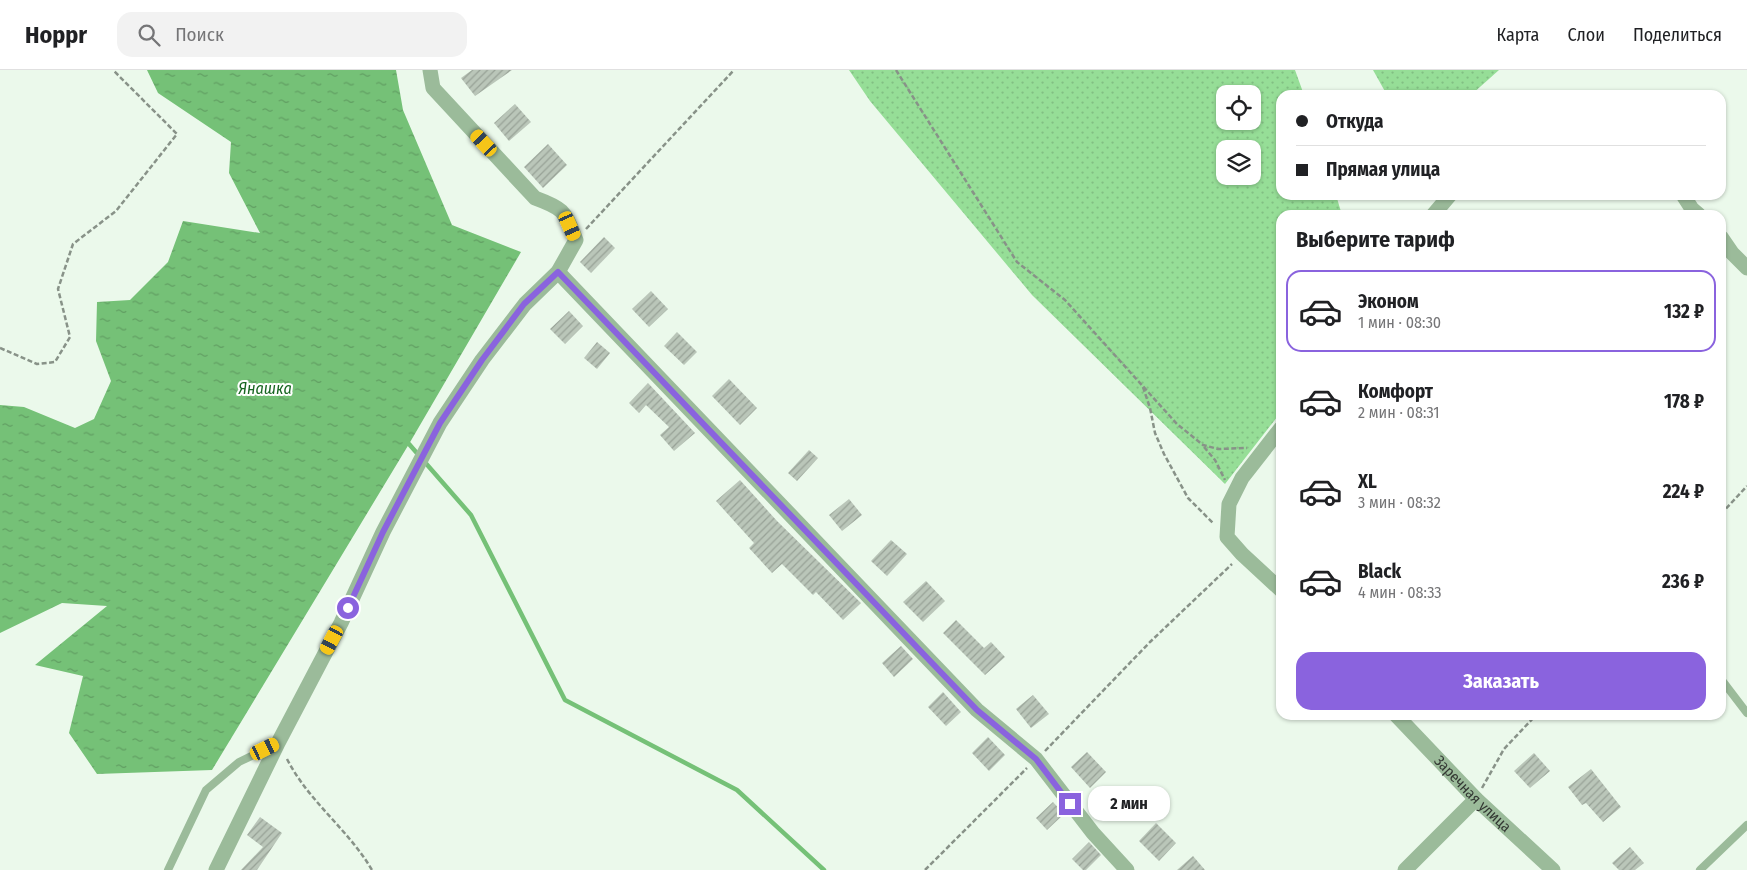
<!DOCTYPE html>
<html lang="ru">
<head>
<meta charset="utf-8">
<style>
	body { margin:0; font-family:"Fira Sans Condensed",sans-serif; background:#f2f2f2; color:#202124; height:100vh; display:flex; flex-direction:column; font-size:19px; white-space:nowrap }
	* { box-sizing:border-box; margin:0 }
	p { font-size:16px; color:#757577 }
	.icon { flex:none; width:28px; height:28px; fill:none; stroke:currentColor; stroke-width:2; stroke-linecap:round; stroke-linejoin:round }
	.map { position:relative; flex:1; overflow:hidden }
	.details { position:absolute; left:1276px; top:140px; width:450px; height:510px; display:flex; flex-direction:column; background:#fff; border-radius:15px; box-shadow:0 1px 4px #0004 }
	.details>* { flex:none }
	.hud { position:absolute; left:1276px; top:20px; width:450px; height:110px; border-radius:15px; box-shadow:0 1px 4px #0004; display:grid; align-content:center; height:110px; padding:0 20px; background:#fff }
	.tools { position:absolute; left:1216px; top:15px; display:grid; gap:10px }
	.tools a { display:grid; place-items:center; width:45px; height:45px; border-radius:10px; background:#fff; box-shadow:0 1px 4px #0004; font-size:25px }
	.end { position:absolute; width:22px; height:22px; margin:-11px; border:6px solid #8a63de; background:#fff; box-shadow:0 0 0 2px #fff }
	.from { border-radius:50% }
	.bubble { position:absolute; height:35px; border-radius:15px; background:#fff; box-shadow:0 1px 4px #0004; font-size:16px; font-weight:700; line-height:35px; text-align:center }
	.car { position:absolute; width:15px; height:30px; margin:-15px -8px; border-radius:6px; box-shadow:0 0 4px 1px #0007; background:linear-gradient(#f5c518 24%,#345 0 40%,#f5c518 0 76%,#345 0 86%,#f5c518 0) }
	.hud b { display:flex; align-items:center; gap:18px; height:48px; font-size:19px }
	.hud b+b { border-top:1px solid #e0e0e0 }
	.hud i { width:12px; height:12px; background:#202124 }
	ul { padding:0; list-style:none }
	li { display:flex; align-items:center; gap:15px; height:82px; margin:0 10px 8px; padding:0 10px; border:2px solid transparent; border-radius:15px }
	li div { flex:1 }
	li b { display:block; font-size:19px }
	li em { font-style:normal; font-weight:700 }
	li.active { border-color:#8a63de }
	li>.icon { width:45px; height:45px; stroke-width:1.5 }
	h2 { padding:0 20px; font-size:22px; line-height:60px }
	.primary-button { display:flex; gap:10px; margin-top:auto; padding:10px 20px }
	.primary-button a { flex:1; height:58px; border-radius:15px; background:#8a63de; color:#fff; font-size:20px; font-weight:700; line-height:58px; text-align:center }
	header { display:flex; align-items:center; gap:30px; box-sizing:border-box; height:70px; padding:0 25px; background:#fff; border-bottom:1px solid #e0e0e0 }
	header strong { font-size:24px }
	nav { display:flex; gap:28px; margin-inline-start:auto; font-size:18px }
	.search { width:350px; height:45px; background:#f2f2f2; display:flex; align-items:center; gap:12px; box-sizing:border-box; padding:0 18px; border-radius:15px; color:#757577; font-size:19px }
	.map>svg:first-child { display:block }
	.grass { fill:url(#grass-dots); fill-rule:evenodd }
	.water { fill:url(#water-ripples) }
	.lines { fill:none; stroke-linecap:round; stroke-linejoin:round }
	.stream { stroke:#75c177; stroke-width:4.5 }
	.building { fill:url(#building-hatch) }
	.path { stroke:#889288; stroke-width:2.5; stroke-dasharray:5 2.5; stroke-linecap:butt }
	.lane { stroke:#9bbb9a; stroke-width:8 }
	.street { stroke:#9bbb9a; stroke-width:15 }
	.route { stroke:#8a63de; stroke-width:6 }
	.labels { text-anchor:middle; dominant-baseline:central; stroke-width:4; stroke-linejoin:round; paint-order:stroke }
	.street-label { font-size:15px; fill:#333833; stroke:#fff }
	.water-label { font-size:16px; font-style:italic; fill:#186622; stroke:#fff }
</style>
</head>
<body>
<header>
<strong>Hoppr</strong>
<div class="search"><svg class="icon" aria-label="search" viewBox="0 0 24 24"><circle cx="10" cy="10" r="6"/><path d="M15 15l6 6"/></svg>Поиск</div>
<nav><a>Карта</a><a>Слои</a><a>Поделиться</a></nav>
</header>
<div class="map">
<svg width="1747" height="800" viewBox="0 0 1747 800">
	<defs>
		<pattern id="grass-dots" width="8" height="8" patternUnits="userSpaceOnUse" patternTransform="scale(1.25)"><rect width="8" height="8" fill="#96de97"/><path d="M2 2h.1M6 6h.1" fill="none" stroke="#82bf83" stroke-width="1.8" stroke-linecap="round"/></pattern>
		<pattern id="water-ripples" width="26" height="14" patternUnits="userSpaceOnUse" patternTransform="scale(1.25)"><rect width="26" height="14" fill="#75c177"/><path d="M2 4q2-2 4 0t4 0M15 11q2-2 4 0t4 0" fill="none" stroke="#619e62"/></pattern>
		<pattern id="building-hatch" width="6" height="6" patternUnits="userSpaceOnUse" patternTransform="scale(1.25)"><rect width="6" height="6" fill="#bac6b9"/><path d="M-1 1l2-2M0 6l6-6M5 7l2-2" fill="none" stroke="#98a297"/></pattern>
	</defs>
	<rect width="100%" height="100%" fill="#ebf9eb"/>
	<!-- grass -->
	<g class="grass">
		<path d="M849,0H1295L1304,25H1281V125H1336L1342,145H1281V342L1225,414L1032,225L870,31ZM1225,24H1252V51H1225ZM1225,79H1252V106H1225Z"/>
		<path d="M1373,0H1499L1471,25H1387Z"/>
	</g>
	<!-- water -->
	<path class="water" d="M147,0H396L403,40L452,155L521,182L409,374L212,700L97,704L69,663L83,606L35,595L107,536L62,533L0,563V335L24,337L75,358L94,349L111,311L96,271L97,232L130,230L168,192L183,151L260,163L229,103L231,72L158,23Z"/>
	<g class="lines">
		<!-- stream -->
		<path class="stream" d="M409,374L471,445L565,630L737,720L824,800"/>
	</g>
	<!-- building -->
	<g class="building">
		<path d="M472,0H512L475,26L461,8Z"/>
		<path d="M515,34L531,52L509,71L494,53Z"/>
		<path d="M548,74L567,95L543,118L524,97Z"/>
		<path d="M604,167L615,178L591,203L580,192Z"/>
		<path d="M651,221L668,239L649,257L632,239Z"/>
		<path d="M569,241L583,256L565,274L550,259Z"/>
		<path d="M677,262L697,282L684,295L664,276Z"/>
		<path d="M597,272L610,283L597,299L584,288Z"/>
		<path d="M729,309L757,338L740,355L712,326Z"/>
		<path d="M648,313L695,363L674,381L660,365L669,357L646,335L639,343L629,333Z"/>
		<path d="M809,380L818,388L797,411L788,403Z"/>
		<path d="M740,410L777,451L861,533L843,550L816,522L813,525L782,494L772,503L749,478L754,473L716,431Z"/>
		<path d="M849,429L862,445L842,461L829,445Z"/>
		<path d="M891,470L907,484L887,506L871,491Z"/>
		<path d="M926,511L945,531L923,552L903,532Z"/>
		<path d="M956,550L984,578L991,572L1005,587L985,605L943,563Z"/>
		<path d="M901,576L913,589L894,607L882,593Z"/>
		<path d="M943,622L961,642L946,656L928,637Z"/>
		<path d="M1033,625L1049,644L1031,658L1016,639Z"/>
		<path d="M988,667L1005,685L989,701L972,683Z"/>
		<path d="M1087,682L1106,702L1090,718L1071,697Z"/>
		<path d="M1534,683L1550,701L1530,718L1514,701Z"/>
		<path d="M1591,699L1621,737L1603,752L1586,733L1582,735L1568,717Z"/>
		<path d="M1122,716L1136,731L1118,748L1104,733Z"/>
		<path d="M1053,732L1064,744L1047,760L1036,748Z"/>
		<path d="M260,747L282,763L257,800H241L263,777L247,765Z"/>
		<path d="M1156,753L1176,773L1159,791L1139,771Z"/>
		<path d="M1089,772L1101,785L1086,800H1083L1072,789Z"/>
		<path d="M1630,777L1644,793L1635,800H1619L1612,793Z"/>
		<path d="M1193,786L1205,800H1177Z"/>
	</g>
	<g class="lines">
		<!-- path -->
		<g class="path">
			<path d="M896,0L1017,192L1065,230L1177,354L1203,375L1218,379L1247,378"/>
			<path d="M586,159L734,0"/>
			<path d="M0,278L37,294L55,292L70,267L58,219L73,174L116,141L177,64L113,0"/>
			<path d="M1143,317L1150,338L1155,363L1164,384L1188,428L1214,454"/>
			<path d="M1204,377L1215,390L1225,410"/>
			<path d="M1721,444L1747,416"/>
			<path d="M1045,681L1150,572L1232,494"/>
			<path d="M287,689C309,732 348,759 372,800"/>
			<path d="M1482,718L1504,679L1536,645"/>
			<path d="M925,800L1027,698"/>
		</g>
		<!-- lane -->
		<g class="lane">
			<path d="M1721,609L1747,643"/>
			<path d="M168,800L206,720L239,692L276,674"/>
			<path d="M1700,800L1747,755"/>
		</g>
		<!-- street -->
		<g class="street">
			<path d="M1683,125L1692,139L1699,145"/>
			<path d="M1433,145L1450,125"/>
			<path d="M1721,167L1732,183L1747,198"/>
			<path d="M558,202L977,640L1036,689L1093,763L1127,800"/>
			<path d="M1281,358L1242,408L1229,434L1227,467L1242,484L1281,520"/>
			<path id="s1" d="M1396,645L1476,729L1553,800"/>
			<path d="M216,800L278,673L341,553L383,462L440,353L482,290L525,234L558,202L576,170C564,141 565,139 535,128L433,18L430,0"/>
			<path d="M1405,800L1476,729"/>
		</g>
	</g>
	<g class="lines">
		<!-- route -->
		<path class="route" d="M348,538L383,462L440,353L482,290L524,234L558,202L977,640L1036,689L1070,734"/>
	</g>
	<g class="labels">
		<!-- street labels -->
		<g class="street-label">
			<text stroke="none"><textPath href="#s1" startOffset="110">Заречная улица</textPath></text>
		</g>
		<!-- water labels -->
		<g class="water-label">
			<text x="265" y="318">Янашка</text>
		</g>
	</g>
</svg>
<div class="tools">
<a><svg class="icon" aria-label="locate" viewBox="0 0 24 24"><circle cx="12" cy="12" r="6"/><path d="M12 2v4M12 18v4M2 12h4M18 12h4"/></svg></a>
<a><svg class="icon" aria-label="layers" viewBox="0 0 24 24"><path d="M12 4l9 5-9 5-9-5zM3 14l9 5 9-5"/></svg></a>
</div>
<i class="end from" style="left:348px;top:538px"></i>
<i class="end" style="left:1070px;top:734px"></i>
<div class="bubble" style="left:1088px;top:716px;width:82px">2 мин</div>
<i class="car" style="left:484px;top:73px;rotate:317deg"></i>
<i class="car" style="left:570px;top:156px;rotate:156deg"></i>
<i class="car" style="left:332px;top:570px;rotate:208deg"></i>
<i class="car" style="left:265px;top:679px;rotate:64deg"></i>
<div class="hud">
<b><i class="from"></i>Откуда</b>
<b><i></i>Прямая улица</b>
</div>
<section class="details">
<h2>Выберите тариф</h2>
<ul>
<li class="active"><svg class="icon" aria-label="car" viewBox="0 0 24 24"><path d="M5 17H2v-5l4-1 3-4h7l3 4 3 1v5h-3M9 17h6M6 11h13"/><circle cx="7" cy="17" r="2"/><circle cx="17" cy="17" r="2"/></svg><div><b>Эконом</b><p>1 мин · 08:30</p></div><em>132 ₽</em></li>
<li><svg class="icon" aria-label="car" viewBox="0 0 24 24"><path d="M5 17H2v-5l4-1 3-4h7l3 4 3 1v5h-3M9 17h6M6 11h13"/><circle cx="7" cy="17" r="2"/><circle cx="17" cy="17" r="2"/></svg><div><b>Комфорт</b><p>2 мин · 08:31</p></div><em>178 ₽</em></li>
<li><svg class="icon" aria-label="car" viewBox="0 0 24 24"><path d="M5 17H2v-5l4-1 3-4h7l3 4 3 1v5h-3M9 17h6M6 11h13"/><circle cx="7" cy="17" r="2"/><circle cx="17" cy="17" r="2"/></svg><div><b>XL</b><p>3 мин · 08:32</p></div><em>224 ₽</em></li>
<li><svg class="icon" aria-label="car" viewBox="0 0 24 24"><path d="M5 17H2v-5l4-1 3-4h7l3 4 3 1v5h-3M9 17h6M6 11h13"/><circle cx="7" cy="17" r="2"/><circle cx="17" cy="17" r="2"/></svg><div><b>Black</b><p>4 мин · 08:33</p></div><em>236 ₽</em></li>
</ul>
<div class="primary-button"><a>Заказать</a></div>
</section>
</div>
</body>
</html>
